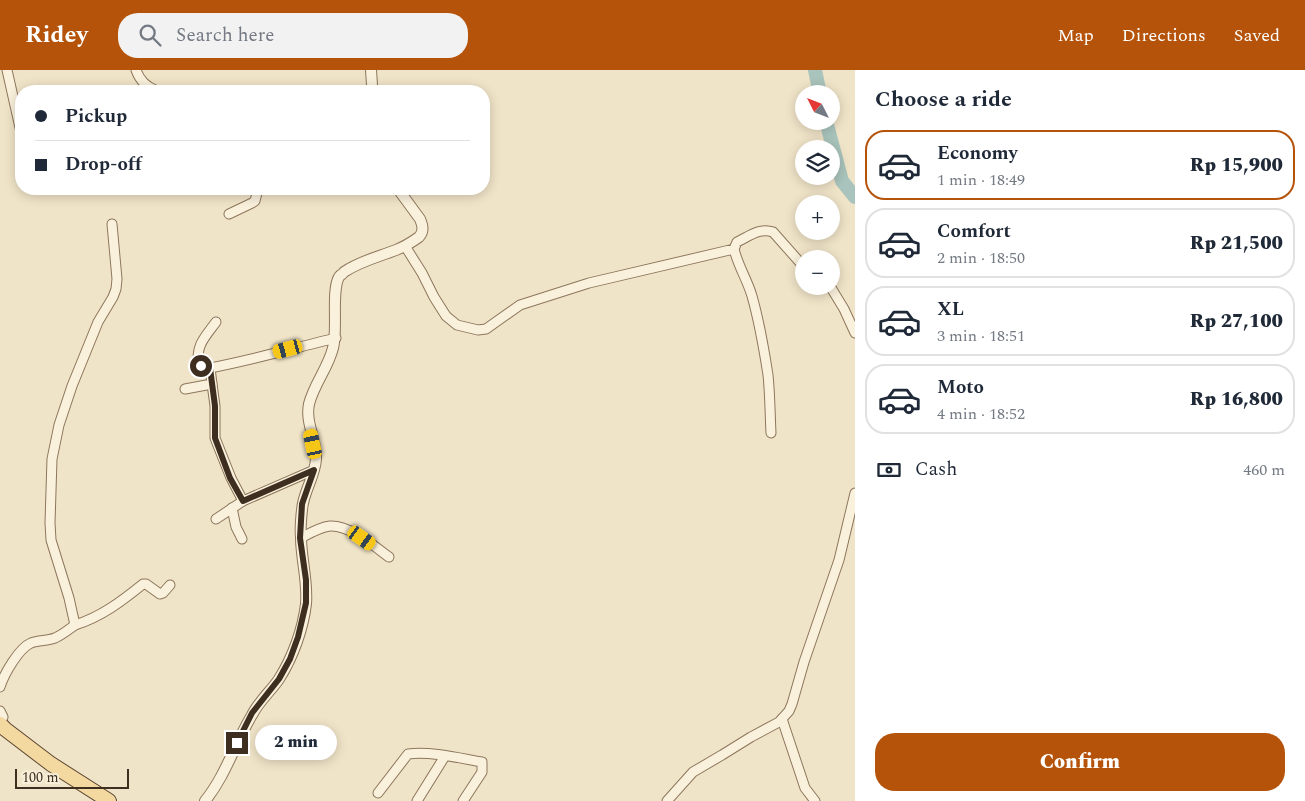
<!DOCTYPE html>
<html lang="en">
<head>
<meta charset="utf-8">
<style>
	body { margin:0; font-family:Spectral,serif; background:#f2f2f3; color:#1f2937; height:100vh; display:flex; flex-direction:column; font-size:19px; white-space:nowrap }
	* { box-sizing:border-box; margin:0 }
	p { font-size:16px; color:#747a83 }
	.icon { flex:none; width:28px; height:28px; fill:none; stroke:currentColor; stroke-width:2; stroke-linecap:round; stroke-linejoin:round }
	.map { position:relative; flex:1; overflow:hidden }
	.panel { display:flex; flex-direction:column; background:#fff; width:450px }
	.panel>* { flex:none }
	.banner { position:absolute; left:15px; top:15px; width:475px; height:110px; border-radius:20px; box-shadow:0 2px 12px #0003; display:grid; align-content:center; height:110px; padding:0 20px; background:#fff }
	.needle { width:32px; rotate:312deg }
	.tools { position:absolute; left:795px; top:15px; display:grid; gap:10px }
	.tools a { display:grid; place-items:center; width:45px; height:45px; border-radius:50%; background:#fff; box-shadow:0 2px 12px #0003; font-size:25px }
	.scale { position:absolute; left:15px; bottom:12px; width:114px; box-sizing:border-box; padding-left:5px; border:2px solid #3d2e20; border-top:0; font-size:14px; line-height:18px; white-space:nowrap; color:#3d2e20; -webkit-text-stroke:4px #f7eed8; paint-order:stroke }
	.end { position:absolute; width:22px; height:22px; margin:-11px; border:6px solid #3d2e20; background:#fff; box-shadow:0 0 0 2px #fff }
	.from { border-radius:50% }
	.bubble { position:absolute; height:35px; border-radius:18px; background:#fff; box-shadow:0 2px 12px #0003; font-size:16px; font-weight:800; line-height:35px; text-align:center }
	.car { position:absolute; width:15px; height:30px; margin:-15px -8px; border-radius:6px; box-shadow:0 0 4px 1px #0007; background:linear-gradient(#f5c518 24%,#345 0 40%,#f5c518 0 76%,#345 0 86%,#f5c518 0) }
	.banner b { display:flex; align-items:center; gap:18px; height:48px; font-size:19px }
	.banner b+b { border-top:1px solid #e0e1e3 }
	.banner i { width:12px; height:12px; background:#1f2937 }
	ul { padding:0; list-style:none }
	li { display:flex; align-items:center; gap:15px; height:70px; margin:0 10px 8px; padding:0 10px; border:2px solid #e0e1e3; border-radius:20px }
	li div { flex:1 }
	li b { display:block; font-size:19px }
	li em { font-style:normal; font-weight:800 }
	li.selected { border-color:#b45309 }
	li>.icon { width:45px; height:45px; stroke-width:1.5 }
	h2 { padding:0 20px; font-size:22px; line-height:60px }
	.pay { display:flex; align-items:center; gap:12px; height:55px; padding:0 20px; font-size:19px }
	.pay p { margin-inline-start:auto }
	.action { display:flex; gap:10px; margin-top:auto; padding:10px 20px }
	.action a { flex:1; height:58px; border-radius:20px; background:#b45309; color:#fff; font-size:20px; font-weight:800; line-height:58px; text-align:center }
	header { display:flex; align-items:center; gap:30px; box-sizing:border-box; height:70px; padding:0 25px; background:#b45309; color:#fff }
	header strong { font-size:24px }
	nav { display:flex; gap:28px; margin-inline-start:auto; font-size:18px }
	.search { width:350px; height:45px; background:#f2f2f3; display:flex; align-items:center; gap:12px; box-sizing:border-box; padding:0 18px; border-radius:20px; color:#747a83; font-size:19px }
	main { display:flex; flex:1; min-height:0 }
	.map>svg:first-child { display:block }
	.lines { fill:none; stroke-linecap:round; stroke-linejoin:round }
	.river { stroke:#a9c4bc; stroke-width:14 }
	.minor-casing { stroke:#8d765c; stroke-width:11 }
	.tertiary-casing { stroke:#8d765c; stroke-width:12 }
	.primary-casing { stroke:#5b4430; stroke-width:16 }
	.minor { stroke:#faf1dc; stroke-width:9 }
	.tertiary { stroke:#faf1dc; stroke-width:10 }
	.primary { stroke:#f3d9a0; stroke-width:14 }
	.route { stroke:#3d2e20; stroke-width:6 }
</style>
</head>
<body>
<header>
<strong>Ridey</strong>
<div class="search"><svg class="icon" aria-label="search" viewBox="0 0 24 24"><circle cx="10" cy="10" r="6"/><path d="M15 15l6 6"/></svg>Search here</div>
<nav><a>Map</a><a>Directions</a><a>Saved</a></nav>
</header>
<main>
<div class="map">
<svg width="855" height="731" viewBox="0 0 855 731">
	<rect width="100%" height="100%" fill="#f0e4c8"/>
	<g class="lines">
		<!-- river -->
		<g class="river">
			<path d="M815,0L820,24"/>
			<path d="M826,51L842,111L855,127"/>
		</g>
		<defs>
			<g id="minor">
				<path d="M7,0L21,62"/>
				<path d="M136,0C140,11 146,16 157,21"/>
				<path d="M229,144L252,133L255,131L258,119"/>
				<path d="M405,176L422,203L434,227L446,246L457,255L478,260L486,259L520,235L589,213L734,179L737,172C748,167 760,157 773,162L804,197"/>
				<path d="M734,179C738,196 747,209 752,226C759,251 764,279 768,305C770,324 770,344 771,363"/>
				<path d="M817,216H819"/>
				<path d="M830,216L844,239L855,263"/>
				<path d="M210,298L199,295C195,276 205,267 216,252"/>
				<path d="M212,314L215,336V368L231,408L243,431"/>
				<path d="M185,319L212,314L210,298C252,290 294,278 336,268"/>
				<path d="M232,438L236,457L242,469"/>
				<path d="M216,449L243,431L314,400"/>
				<path d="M301,468C310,463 320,457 330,456C350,455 374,476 389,487"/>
				<path d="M75,555C101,547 122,531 143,514H146L160,524L163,523L170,515"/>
				<path d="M0,617C4,604 19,578 31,573C39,570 47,571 55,568C62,565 68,560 75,555L69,528L51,470L50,453L52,389L59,355L72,316L98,252L113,227L116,219L117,209L112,154"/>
				<path d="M0,641L3,647L0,653"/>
				<path d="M782,649L805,718L815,731"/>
				<path d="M378,723L408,684C431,681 459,688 482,692V702L463,731"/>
				<path d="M417,731L445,686"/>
				<path d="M667,731L693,702L722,685L751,667L779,652L789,641L792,634L804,592L839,490L855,423"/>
			</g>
			<g id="tertiary">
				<path d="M371,21L372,15L371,0"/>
				<path d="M205,731C226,705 235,673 252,645C259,631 271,621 279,609C293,587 303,559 306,534C308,511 301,489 301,467C300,458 301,449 302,440C303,422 315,407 316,389C317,370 305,353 309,334C314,314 328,298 333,278C338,261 331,220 339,207C339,206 344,203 344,202C360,191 378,187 396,180C404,177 412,172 419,167C424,161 423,156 420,149L398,119"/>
			</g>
			<path id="primary" d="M0,654L5,659L51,694L109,731"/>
		</defs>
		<!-- minor casing -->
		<use href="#minor" class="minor-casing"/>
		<!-- tertiary casing -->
		<use href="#tertiary" class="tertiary-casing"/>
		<!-- primary casing -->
		<use href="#primary" class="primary-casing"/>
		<!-- minor -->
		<use href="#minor" class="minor"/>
		<!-- tertiary -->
		<use href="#tertiary" class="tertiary"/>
		<!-- primary -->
		<use href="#primary" class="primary"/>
	</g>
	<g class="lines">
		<!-- route -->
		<path class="route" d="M201,296L210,298L215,336V368L230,408L243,431L314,400L302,434L300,468L306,510V533L298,567L290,589L279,609L252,643L237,673"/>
	</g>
</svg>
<div class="tools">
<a><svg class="needle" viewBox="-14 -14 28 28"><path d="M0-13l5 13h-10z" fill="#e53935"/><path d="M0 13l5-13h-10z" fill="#747a83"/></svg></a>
<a><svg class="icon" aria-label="layers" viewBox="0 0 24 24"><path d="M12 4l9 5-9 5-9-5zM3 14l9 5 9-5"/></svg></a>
<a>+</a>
<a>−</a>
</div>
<div class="scale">100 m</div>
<i class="end from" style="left:201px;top:296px"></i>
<i class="end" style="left:237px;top:673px"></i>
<div class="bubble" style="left:255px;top:655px;width:82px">2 min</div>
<i class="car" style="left:288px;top:279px;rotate:255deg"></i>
<i class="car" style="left:313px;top:374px;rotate:348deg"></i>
<i class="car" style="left:362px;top:468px;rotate:125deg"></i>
<div class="banner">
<b><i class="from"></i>Pickup</b>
<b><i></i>Drop-off</b>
</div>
</div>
<section class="panel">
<h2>Choose a ride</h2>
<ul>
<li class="selected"><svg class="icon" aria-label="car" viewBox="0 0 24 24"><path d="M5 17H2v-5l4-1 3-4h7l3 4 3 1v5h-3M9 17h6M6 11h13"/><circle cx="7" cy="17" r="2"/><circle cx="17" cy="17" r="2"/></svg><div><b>Economy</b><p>1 min · 18:49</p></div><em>Rp 15,900</em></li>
<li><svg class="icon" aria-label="car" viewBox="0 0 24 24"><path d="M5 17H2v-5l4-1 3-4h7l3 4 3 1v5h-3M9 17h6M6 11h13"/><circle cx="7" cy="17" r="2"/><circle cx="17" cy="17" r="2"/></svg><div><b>Comfort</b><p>2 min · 18:50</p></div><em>Rp 21,500</em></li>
<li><svg class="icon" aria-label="car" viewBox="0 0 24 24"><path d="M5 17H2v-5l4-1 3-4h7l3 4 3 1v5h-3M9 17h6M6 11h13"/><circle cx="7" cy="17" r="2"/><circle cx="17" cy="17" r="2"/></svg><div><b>XL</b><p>3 min · 18:51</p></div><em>Rp 27,100</em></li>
<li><svg class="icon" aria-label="car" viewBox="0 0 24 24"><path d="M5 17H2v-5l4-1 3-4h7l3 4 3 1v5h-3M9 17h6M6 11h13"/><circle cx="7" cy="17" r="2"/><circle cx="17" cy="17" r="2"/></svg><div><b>Moto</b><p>4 min · 18:52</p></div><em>Rp 16,800</em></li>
</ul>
<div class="pay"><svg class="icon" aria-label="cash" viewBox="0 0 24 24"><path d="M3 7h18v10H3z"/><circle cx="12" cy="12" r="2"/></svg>Cash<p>460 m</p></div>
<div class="action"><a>Confirm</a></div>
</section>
</main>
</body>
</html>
